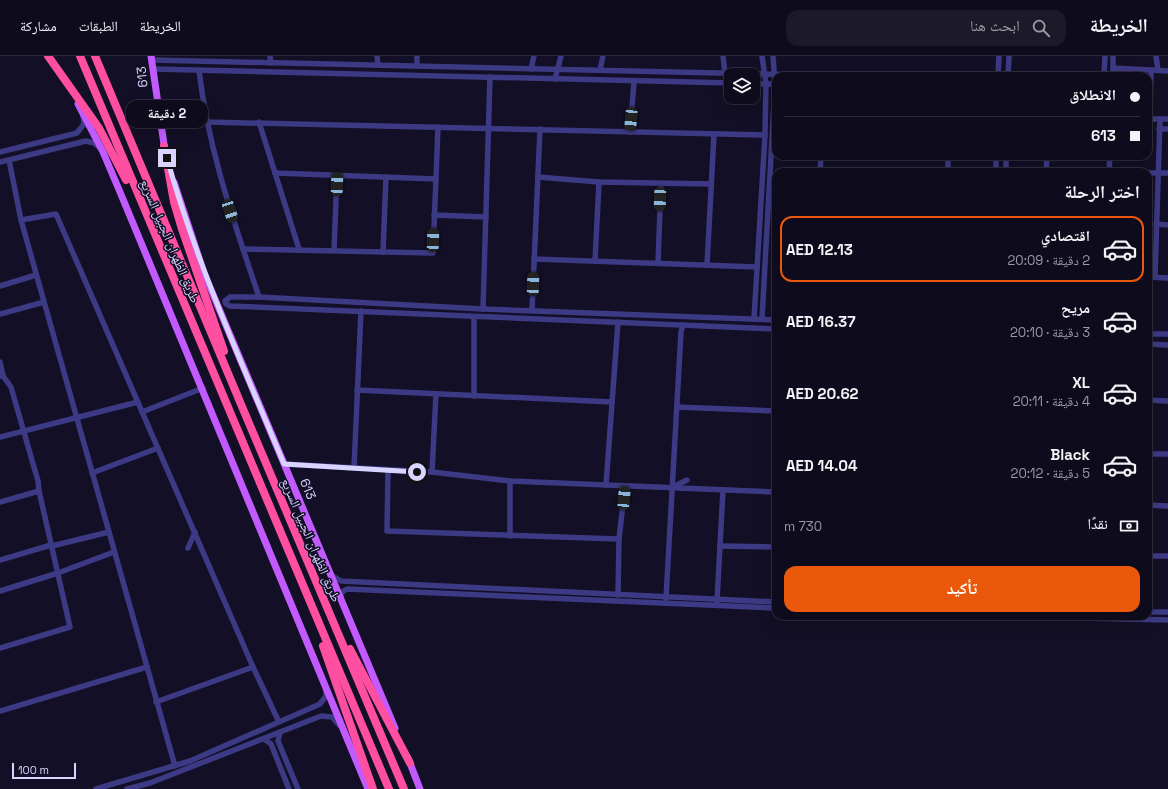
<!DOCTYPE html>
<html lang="ar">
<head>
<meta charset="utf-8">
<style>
	body { margin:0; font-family:"Space Grotesk","Noto Naskh Arabic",sans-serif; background:#1c1929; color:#f1f3f6; direction:rtl; height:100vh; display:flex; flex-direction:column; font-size:15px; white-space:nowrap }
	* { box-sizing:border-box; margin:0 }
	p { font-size:13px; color:#9b9ba3 }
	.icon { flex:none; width:22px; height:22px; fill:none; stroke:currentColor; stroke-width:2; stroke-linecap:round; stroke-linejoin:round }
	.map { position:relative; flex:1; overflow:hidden; direction:ltr }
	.panel { position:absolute; left:772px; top:112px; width:380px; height:452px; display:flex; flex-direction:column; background:#0e0b1c; border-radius:12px; box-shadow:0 4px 16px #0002,0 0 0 1px #2e2b3b; direction:rtl }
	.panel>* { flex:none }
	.guide { position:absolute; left:772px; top:16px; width:380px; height:88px; border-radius:12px; box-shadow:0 4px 16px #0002,0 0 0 1px #2e2b3b; direction:rtl; display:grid; align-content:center; height:88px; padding:0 12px; background:#0e0b1c }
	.tools { position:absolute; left:724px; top:12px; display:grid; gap:8px }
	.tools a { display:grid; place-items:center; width:36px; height:36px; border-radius:8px; background:#0e0b1c; box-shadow:0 4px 16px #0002,0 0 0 1px #2e2b3b; font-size:20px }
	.scale { position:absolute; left:12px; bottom:10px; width:64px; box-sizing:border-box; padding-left:4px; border:2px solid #d9d4ff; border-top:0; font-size:11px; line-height:14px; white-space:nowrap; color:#d9d4ff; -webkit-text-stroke:3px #130f26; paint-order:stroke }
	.end { position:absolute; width:18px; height:18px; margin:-9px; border:5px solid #d9d4ff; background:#111; box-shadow:0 0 0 2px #111 }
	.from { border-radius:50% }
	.bubble { position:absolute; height:28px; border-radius:12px; background:#0e0b1c; box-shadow:0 4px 16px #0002,0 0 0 1px #2e2b3b; font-size:13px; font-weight:700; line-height:28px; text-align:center; direction:rtl }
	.car { position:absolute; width:12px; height:24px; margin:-12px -6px; border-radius:5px; box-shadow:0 0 3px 1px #0007; background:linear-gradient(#222 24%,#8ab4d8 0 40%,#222 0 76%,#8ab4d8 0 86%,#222 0) }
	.guide b { display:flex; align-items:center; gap:14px; height:38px; font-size:15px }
	.guide b+b { border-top:1px solid #2e2b3b }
	.guide i { width:10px; height:10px; background:#f1f3f6 }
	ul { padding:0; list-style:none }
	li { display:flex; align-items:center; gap:12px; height:66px; margin:0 8px 6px; padding:0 4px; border:2px solid transparent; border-radius:12px }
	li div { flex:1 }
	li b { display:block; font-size:15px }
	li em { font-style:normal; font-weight:700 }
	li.on { border-color:#ea580c }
	li>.icon { width:36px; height:36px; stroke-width:1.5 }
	h2 { padding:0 12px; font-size:18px; line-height:48px }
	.pay { display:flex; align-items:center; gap:10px; height:44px; padding:0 12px; font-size:15px }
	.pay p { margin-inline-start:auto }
	.primary-button { display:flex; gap:8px; margin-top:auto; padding:8px 12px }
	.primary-button a { flex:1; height:46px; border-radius:12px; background:#ea580c; color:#fff; font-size:16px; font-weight:700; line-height:46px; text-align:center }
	header { display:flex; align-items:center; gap:24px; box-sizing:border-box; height:56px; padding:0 20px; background:#0e0b1c; border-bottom:1px solid #2e2b3b }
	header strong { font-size:19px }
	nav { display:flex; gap:22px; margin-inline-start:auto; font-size:14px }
	.search { width:280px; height:36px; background:#1c1929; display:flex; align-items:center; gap:10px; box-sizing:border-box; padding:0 14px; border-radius:12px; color:#9b9ba3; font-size:15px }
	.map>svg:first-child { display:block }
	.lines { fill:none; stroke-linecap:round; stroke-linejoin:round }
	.minor { stroke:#3d3a85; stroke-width:5.5 }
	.major { stroke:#c25bff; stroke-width:7 }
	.highway { stroke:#ff4fa3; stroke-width:8 }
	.route { stroke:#d9d4ff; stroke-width:5 }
	.labels { text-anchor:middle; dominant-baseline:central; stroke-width:3; stroke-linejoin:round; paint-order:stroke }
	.street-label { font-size:13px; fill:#d9d4ff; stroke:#130f26 }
</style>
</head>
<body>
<header>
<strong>الخريطة</strong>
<div class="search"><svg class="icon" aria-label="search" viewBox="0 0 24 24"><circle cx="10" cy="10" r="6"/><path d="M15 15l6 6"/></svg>ابحث هنا</div>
<nav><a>الخريطة</a><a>الطبقات</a><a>مشاركة</a></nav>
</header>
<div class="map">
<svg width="1168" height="733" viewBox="0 0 1168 733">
	<rect width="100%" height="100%" fill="#130f26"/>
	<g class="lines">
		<!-- minor -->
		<g class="minor">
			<path d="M270,0L271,7"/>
			<path d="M377,0L378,9"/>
			<path d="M417,0V9"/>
			<path d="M723,0L725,17"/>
			<path d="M1156,0L1158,14"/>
			<path d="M152,4L851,20"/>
			<path d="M1113,12L1168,15"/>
			<path d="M153,13L731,27"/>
			<path d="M531,13L534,0"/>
			<path d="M199,14C208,93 234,166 259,241"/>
			<path d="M600,14L603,0"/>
			<path d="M998,20L999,0"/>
			<path d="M1008,20L1009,0"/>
			<path d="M1104,20L1105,0"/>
			<path d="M1113,20V0"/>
			<path d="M555,23L561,0"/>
			<path d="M753,28H776"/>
			<path d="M1148,63H1168"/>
			<path d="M1150,63L1151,14"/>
			<path d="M207,66L765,79"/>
			<path d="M259,66L299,193"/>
			<path d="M1159,73H1168"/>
			<path d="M630,76L634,26"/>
			<path d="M0,96L77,77L84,68L83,60"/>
			<path d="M9,104L21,164L175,710"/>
			<path d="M0,106L86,85L94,87L99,91"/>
			<path d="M1109,115L1125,116"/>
			<path d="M820,116L821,100"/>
			<path d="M948,116V100"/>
			<path d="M996,116V100"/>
			<path d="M1006,116V100"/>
			<path d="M1046,116L1047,100"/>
			<path d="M1109,116L1110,100"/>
			<path d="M275,117L436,123"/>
			<path d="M1148,117H1168"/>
			<path d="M538,121L599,126L711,128"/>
			<path d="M434,159L486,161"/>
			<path d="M21,164L56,158L253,611L279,666"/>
			<path d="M1156,168L1168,169"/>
			<path d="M243,193L433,197L438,71"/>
			<path d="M334,194L337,119"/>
			<path d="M383,196L386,121"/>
			<path d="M534,203L757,211"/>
			<path d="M595,205L599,126"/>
			<path d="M658,207L661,128"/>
			<path d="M707,209L714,78"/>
			<path d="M1148,221L1168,222"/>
			<path d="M1155,221L1160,63"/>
			<path d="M0,230L36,219"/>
			<path d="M483,253L490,21"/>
			<path d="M532,254L540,73"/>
			<path d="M0,258L44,246"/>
			<path d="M754,263L765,79L766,28L762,0"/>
			<path d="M762,263L775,28L773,0"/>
			<path d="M776,264L483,253L259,241H230L225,245L226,248L230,250L776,273"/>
			<path d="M1148,278H1168"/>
			<path d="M1148,288L1168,289"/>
			<path d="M0,306L3,320H1"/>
			<path d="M3,320L11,331L38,425L39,435"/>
			<path d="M357,334L612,346"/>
			<path d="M474,340V261"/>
			<path d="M1148,344L1168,345"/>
			<path d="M677,351L776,355"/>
			<path d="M142,356L203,332"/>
			<path d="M0,381L138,346"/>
			<path d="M1148,398H1168"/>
			<path d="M284,408L432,416L510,425L776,436"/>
			<path d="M354,412L361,255"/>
			<path d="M388,414L387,475L619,483"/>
			<path d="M432,416L436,338"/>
			<path d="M92,417L158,392"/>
			<path d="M606,429L618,266"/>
			<path d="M673,431L687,424"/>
			<path d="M0,446L39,435L70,571L0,592"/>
			<path d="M1148,449L1168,450"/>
			<path d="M510,480V425"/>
			<path d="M52,490L109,476"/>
			<path d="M720,490L776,491"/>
			<path d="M188,492L195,476"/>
			<path d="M1148,500H1168"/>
			<path d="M0,504L51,489"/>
			<path d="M331,519L341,525L776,546"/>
			<path d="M0,535L58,517L114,496"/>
			<path d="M618,539L619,483L625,430"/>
			<path d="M666,542L681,276L683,269"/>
			<path d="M340,543L342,536L347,533L776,552"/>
			<path d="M717,545L723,434"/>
			<path d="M1148,556H1168"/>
			<path d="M996,560L1168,564"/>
			<path d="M156,646L253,611"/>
			<path d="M0,655L147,611"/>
			<path d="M280,676L278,685L298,733"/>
			<path d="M264,683L271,688L289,733"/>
			<path d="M96,733L190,705L320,648L326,640V634"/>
			<path d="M127,733L150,727L321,660L332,661L339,669"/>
		</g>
		<!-- major -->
		<g class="major">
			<path d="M151,0L165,95"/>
			<path d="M78,48L103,96L120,136L368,733"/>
			<path d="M174,126L204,217L395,672"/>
			<path d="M408,702L420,733"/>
		</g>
		<!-- highway -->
		<g class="highway">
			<path d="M48,0L99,72L126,124"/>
			<path d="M80,0L389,733"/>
			<path d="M95,0L243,353L404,733"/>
			<path d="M164,90L174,146L182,173L224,295"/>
			<path d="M323,590L373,733"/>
			<path d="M350,593L410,707"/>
		</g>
	</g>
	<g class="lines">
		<!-- route -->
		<path class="route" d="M167,102C196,207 242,307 284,408L417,416"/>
	</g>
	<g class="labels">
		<!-- street labels -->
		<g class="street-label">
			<text transform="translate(142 21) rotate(-96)">613</text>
			<text transform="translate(170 185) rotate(67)">طريق الظهران الجبيل السريع</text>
			<text transform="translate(308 433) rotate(67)">613</text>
			<text transform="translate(311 484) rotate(67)">طريق الظهران الجبيل السريع</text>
		</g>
	</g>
</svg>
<div class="tools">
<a><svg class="icon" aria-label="layers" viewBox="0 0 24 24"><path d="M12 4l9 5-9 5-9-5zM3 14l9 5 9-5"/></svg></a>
</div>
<div class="scale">100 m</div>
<i class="end from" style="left:417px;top:416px"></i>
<i class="end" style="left:167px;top:102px"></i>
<div class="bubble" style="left:126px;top:44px;width:82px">2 دقيقة</div>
<i class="car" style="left:631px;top:63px;rotate:185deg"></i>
<i class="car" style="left:337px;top:128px;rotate:2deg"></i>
<i class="car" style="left:660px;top:143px;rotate:182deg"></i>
<i class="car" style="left:230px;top:155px;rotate:162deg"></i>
<i class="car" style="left:433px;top:184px;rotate:2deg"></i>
<i class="car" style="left:533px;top:228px;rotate:2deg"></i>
<i class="car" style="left:624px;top:442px;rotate:5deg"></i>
<div class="guide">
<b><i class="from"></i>الانطلاق</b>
<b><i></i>613</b>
</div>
<section class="panel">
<h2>اختر الرحلة</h2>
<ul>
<li class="on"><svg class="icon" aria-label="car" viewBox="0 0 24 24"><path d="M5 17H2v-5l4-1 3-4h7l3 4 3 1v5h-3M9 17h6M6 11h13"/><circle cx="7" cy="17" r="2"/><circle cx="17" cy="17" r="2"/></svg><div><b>اقتصادي</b><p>2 دقيقة · 20:09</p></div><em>AED 12.13</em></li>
<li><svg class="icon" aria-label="car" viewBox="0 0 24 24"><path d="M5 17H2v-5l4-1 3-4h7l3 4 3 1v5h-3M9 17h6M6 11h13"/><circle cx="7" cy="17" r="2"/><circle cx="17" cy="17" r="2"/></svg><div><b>مريح</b><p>3 دقيقة · 20:10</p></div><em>AED 16.37</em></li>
<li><svg class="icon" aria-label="car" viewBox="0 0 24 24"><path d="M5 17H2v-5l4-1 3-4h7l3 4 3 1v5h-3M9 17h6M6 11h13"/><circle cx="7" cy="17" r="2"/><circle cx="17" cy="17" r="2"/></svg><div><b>XL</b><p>4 دقيقة · 20:11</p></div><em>AED 20.62</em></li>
<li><svg class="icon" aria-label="car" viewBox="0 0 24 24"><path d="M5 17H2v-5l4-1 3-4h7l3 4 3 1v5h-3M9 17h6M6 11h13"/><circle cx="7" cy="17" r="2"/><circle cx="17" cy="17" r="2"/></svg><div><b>Black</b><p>5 دقيقة · 20:12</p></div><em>AED 14.04</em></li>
</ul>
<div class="pay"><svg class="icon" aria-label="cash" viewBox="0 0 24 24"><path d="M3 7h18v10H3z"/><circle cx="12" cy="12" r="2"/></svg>نقدًا<p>730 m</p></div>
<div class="primary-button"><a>تأكيد</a></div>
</section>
</div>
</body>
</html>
